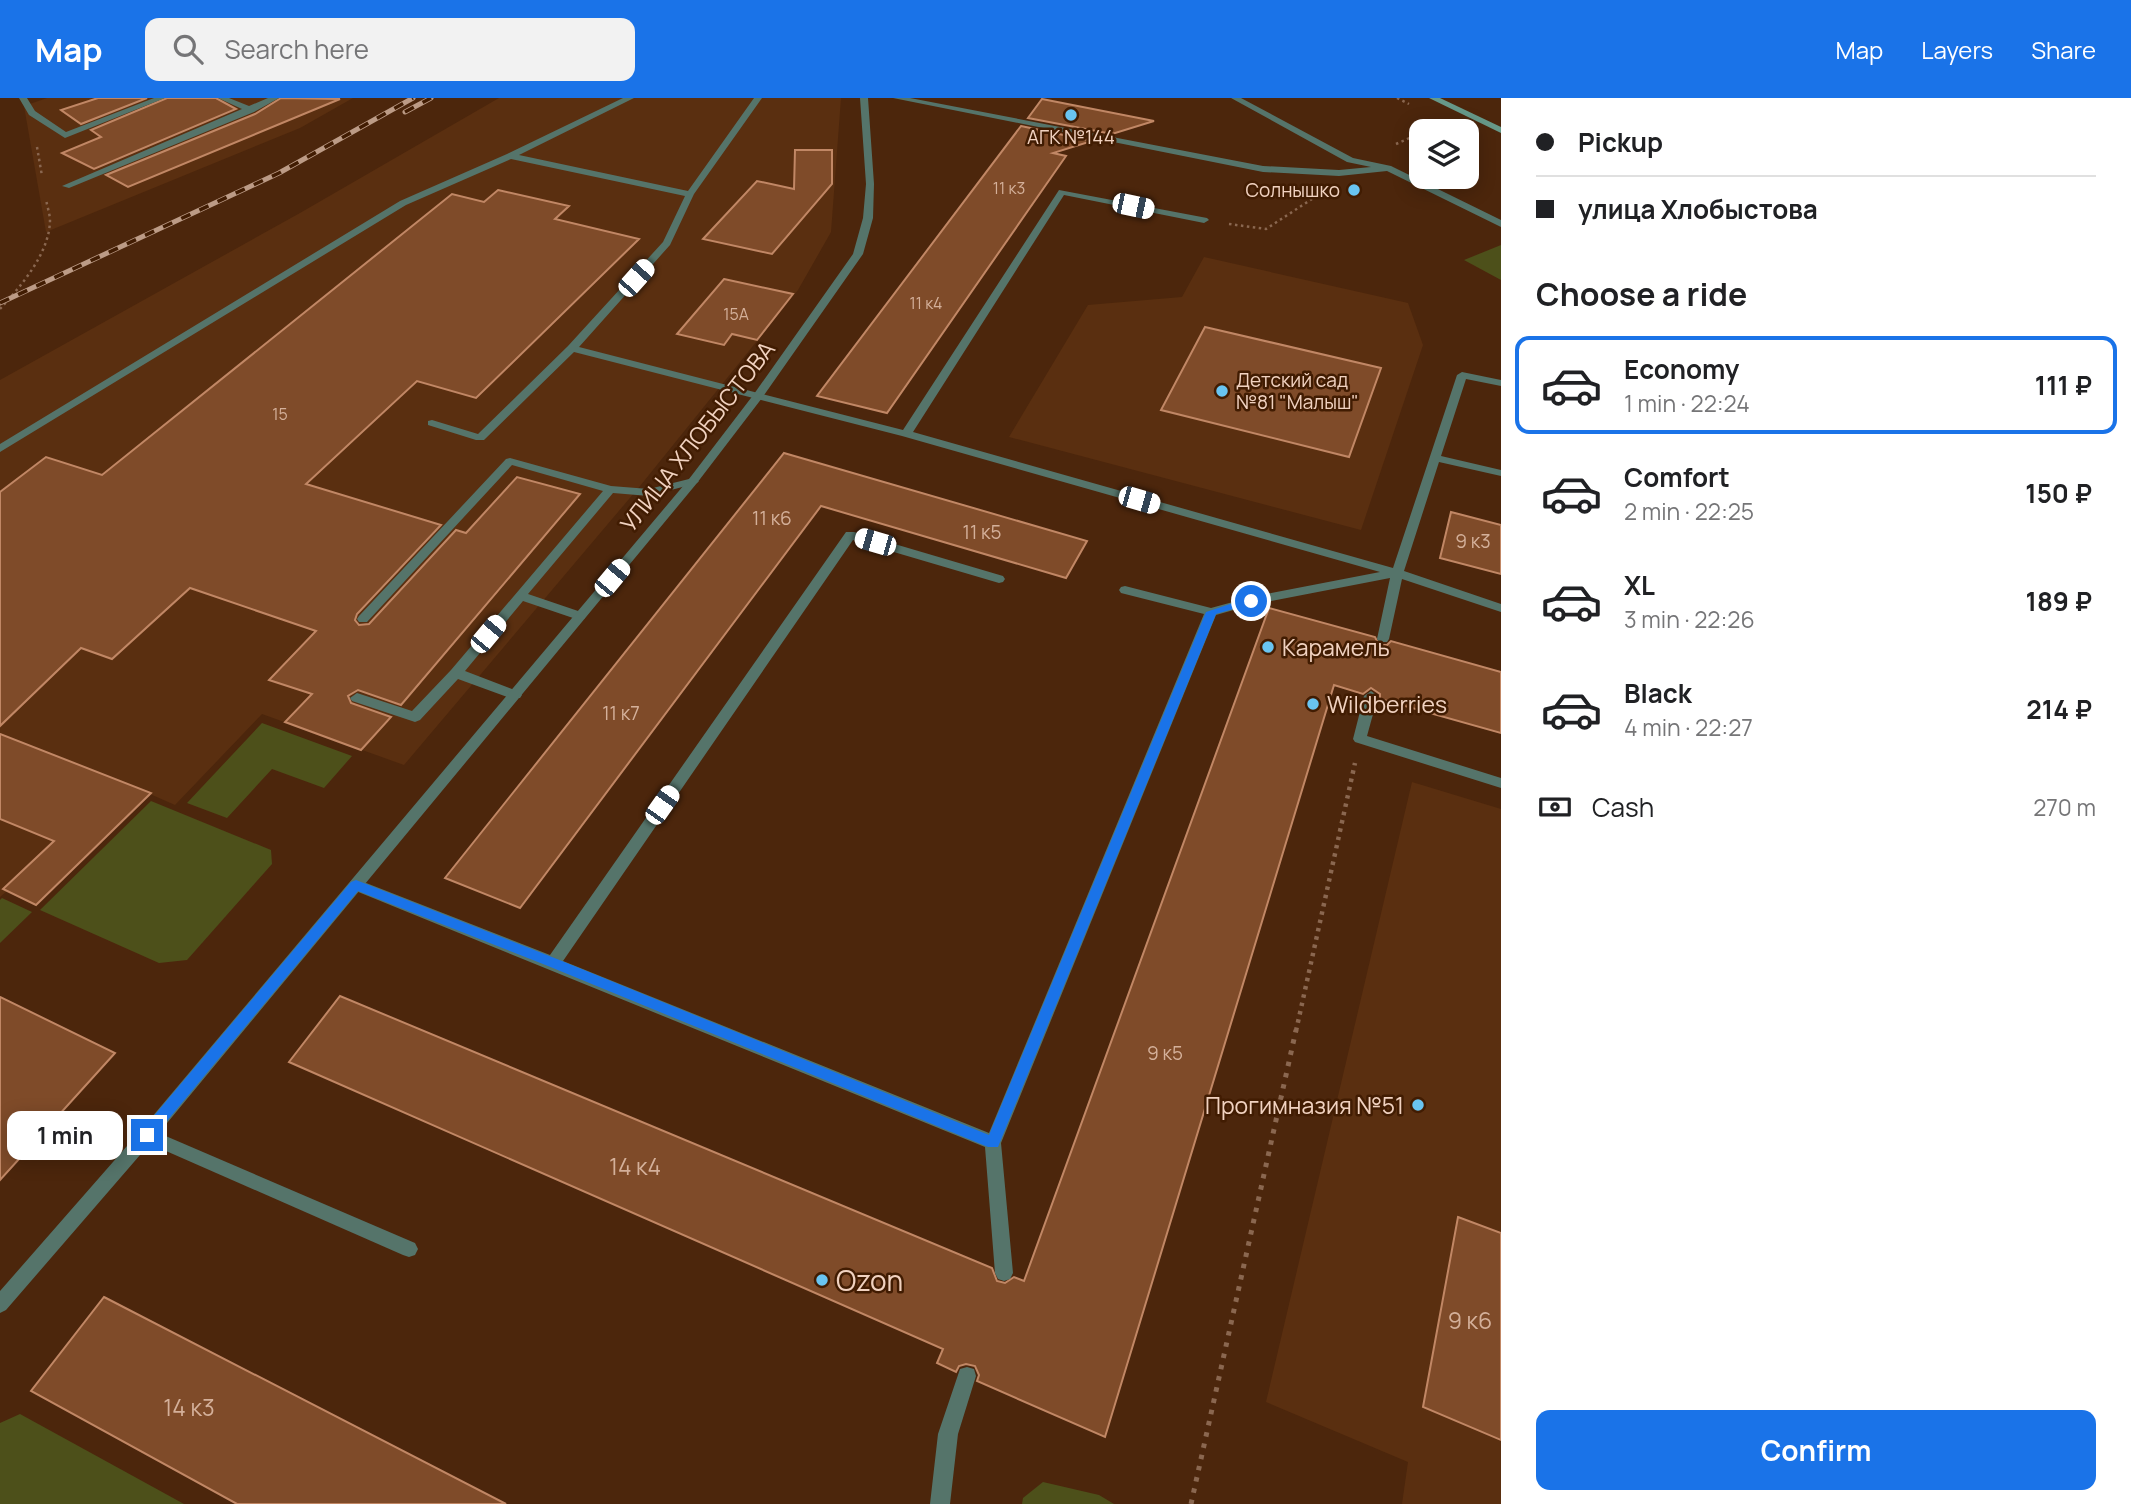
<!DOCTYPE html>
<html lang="en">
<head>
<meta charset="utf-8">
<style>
	body { margin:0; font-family:Manrope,sans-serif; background:#f2f2f2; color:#202124; height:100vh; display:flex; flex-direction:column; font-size:26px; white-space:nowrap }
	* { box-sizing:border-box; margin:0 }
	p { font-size:23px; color:#757577 }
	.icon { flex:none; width:38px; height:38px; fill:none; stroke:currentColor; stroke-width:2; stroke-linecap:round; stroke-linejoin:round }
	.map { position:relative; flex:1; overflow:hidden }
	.drawer { display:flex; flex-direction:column; background:#fff; width:630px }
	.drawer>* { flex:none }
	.top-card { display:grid; align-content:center; height:154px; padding:0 35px; background:#fff }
	.controls { position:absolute; left:1409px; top:21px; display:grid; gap:14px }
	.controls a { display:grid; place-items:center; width:70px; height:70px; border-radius:14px; background:#fff; box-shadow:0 4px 18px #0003; font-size:35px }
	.end { position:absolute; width:32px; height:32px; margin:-16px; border:9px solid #1a73e8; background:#fff; box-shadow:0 0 0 4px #fff }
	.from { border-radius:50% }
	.bubble { position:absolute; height:49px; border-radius:14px; background:#fff; box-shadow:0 4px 18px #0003; font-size:23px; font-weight:700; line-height:49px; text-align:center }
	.car { position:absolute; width:21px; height:42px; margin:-21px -10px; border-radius:9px; box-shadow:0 0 5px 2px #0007; background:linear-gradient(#fff 24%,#345 0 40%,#fff 0 76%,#345 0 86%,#fff 0) }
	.top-card b { display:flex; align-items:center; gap:24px; height:66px; font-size:26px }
	.top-card b+b { border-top:2px solid #e0e0e0 }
	.top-card i { width:18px; height:18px; background:#202124 }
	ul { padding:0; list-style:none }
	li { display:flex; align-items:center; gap:21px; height:98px; margin:0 14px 10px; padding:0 21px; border:4px solid transparent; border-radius:14px }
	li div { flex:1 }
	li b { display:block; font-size:26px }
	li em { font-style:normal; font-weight:700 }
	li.current { border-color:#1a73e8 }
	li>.icon { width:63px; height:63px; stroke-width:1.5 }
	h2 { padding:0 35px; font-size:32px; line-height:84px }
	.pay { display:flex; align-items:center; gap:18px; height:77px; padding:0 35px; font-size:26px }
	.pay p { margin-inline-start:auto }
	.action { display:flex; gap:14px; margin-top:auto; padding:14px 35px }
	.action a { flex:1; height:80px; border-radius:14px; background:#1a73e8; color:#fff; font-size:28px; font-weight:700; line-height:80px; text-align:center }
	header { display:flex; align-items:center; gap:42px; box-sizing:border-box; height:98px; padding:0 35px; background:#1a73e8; color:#fff }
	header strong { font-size:33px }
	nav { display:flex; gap:38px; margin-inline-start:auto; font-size:24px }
	.search { width:490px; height:63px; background:#f2f2f2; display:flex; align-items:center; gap:18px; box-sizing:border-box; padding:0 24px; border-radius:14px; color:#757577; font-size:26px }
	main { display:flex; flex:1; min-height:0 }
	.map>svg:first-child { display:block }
	.built { fill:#5a2f10 }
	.green { fill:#4d501a }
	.building { fill:#7f4b29; stroke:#c18765; stroke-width:2 }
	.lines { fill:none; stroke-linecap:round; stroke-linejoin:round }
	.path-far2 { stroke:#8a6750; stroke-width:2.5; stroke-dasharray:2.5 3.5; stroke-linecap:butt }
	.path-far1 { stroke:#8a6750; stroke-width:4.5; stroke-dasharray:3.5 5; stroke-linecap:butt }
	.path { stroke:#8a6750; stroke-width:5; stroke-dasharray:4.5 7; stroke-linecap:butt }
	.lane { fill:#55746a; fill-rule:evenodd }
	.street { fill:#55746a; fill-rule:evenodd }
	.secondary { fill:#679989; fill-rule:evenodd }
	.rail-casing { stroke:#bc9b86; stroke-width:5 }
	.rail { stroke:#411c02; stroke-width:3.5; stroke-dasharray:10; stroke-linecap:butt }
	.route { fill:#1a73e8 }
	.poi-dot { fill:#69c4f1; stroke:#411c02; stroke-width:2.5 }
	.labels { text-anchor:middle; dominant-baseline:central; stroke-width:5; stroke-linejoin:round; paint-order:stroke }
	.far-number-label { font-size:16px; fill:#d4b09a }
	.far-poi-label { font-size:19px; fill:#f1d2c0; stroke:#411c02 }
	.number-label { font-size:19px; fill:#d4b09a }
	.street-label { font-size:23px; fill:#f1d2c0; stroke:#411c02 }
	.poi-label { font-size:23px; fill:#f1d2c0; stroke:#411c02; text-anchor:start }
	.near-number-label { font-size:23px; fill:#d4b09a }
	.near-poi-label { font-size:28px; fill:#f1d2c0; stroke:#411c02; text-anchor:start }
</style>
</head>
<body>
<header>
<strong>Map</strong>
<div class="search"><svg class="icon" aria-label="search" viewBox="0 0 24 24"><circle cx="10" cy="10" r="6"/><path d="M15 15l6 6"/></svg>Search here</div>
<nav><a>Map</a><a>Layers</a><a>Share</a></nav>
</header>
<main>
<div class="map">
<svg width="1501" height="1406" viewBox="0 0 1501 1406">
	<rect width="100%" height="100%" fill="#4c260c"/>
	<!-- built -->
	<g class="built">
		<path d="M47,0H353L300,30L46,134L24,8Z"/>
		<path d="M499,0H841L831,134L798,192L640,388L404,667L262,616L175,707L150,696L36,807L7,793L0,799V282L300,115Z"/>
		<path d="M1204,159L1408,205L1423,247L1361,432L1009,339L1088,207L1182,199Z"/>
		<path d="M1412,684L1501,711V1406H1402L1408,1364L1266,1304Z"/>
	</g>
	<!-- green -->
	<g class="green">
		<path d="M1501,147V182L1464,162Z"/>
		<path d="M262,625L352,658L324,690L272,671L227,720L187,705Z"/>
		<path d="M151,703L271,752L272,766L187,862L159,865L40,812Z"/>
		<path d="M2,800L32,814L0,845V802Z"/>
		<path d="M20,1316L184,1406H0V1325Z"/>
		<path d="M1043,1384L1099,1397L1114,1406H1022L1023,1400Z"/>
	</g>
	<!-- building -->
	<g class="building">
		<path d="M98,0H147L81,26L61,12Z"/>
		<path d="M167,0H216L236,11L94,71L62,55L101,39L91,32Z"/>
		<path d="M281,0L340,1L128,89L106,77L255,16Z"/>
		<path d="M1042,1L1154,23L1112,36L1028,20Z"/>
		<path d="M1021,28L1092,43L1053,55L1066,58L887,315L817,298Z"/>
		<path d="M795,52H832V86L772,156L703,141L757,83L794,91Z"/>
		<path d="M498,92L569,108L555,121L639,141L476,300L417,283L306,386L441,427L357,516L355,522L359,527L369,526L456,432L466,435L517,379L580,396L401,607L358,592L348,598L351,605L391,619L361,652L285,624L312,596L269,582L316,533L190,490L112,561L81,550L0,628V394L46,359L102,377L452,96L484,104Z"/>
		<path d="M724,181L793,196L757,242L732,236L724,247L677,236Z"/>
		<path d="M1205,229L1381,270L1349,359L1161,312Z"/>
		<path d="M784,355L1087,443L1066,480L821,408L520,810L445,780Z"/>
		<path d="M1451,414L1501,427V476L1440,460Z"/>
		<path d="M1269,510L1375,539L1379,547H1387L1391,543L1501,574V635L1380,601V596L1371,590L1363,596L1334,587L1105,1339L977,1283L979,1277L975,1268L966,1266L959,1268L956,1274L937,1265L943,1251L289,964L340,898L992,1170L997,1183L1005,1185L1014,1179L1024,1183Z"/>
		<path d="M0,636L151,695L36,807L3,791L54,743L0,721Z"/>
		<path d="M0,899L115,955L0,1082Z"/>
		<path d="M1458,1119L1501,1135V1342L1423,1309Z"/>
		<path d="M104,1199L506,1406H237L31,1293Z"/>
	</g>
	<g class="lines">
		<!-- path-far2 -->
		<g class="path-far2">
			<path d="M1397,0L1409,6"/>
			<path d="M1426,33L1436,26"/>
			<path d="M1396,46L1421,35"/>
			<path d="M37,49L42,78"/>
			<path d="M1229,126L1266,131L1312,101"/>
			<path d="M0,211C21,188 49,156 50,123C50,116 47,108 46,101"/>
		</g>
		<!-- path-far1 -->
		<path class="path-far1" d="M1296,933L1355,665"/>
		<!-- path -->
		<path class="path" d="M1191,1406L1296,932"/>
		<!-- lane -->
		<g class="lane">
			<path d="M19,0H27L35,13L66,34L154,0H165L65,40L29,17Z"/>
			<path d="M218,0H229L249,8L268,0H279L254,14L69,90L62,88L242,11Z"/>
			<path d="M623,0H634L519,57L688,93L754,0H762L694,96L670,147L579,249L903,332L1059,92L1207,120L1209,122L1204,125L1064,97L913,334L1393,470L1457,277L1462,274L1501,282V288L1466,281L1441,358L1501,372V378L1439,364L1404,473L1501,506V514L1402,481L1389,541L1387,544H1379L1377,541L1390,480L1251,507L1216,517L1001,1045L1013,1175L1010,1181L1004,1183L998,1181L995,1175L985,1049L351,791L349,787L351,783H361L550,857L846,434H854L1003,478L1005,481L1003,484L999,485L853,442L563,863L989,1035L1204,516L1121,495L1119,492L1121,489L1125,488L1211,510L1251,499L1380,474L902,338L574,254L484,342H476L428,327V323L432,322L478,336L568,248L663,144L685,98L511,61L406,107L0,354V346L400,103L507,56Z"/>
			<path d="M893,0H910L1263,68L1339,72L1371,69L1347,64L1231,0H1241L1353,60L1391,68L1501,122V129L1387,73L1339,78L1263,74Z"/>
			<path d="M510,360L611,388L649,391L693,380L699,383L697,385L649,398L613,395L528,496L584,515L586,518L584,521H576L523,503L465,573L520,594L522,597L520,600H510L458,581L420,622L415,624L352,603L350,600L357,595L412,613L451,572L603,393L512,367L367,524H359L357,521L359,518L506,361Z"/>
			<path d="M1371,593L1378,598L1367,638L1501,680V690L1355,644L1353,641L1364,598Z"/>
			<path d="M147,1030L415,1145L418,1151L415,1157L409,1159L403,1157L141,1042L139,1037L141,1032Z"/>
			<path d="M967,1269L974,1271L976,1278L958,1336L950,1406H930L938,1336L960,1271Z"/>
		</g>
		<!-- street -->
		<path class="street" d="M860,0H868L874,86L873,120L863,156L762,300L697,385L153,1042L6,1212L0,1215V1193L141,1032L689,381L754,296L853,156L863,120L866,86Z"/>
		<!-- secondary -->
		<path class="secondary" d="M1429,0H1440L1501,29V35Z"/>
		<defs>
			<g id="rail">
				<path d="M405,14L431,0"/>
				<path d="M0,205L279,75L413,0"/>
			</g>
		</defs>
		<!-- rail casing -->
		<use href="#rail" class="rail-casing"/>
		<!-- rail -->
		<use href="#rail" class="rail"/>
	</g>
	<!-- route -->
	<path class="route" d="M1251,499L1254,500V505L1216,516L998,1049H988L548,868L358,793L152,1041H142V1032L351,784L356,782L557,861L989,1037L1206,514Z"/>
	<!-- markers -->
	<g class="poi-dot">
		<circle cx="1071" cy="17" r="7"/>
		<circle cx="1354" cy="92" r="7"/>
		<circle cx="1222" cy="293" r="7"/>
		<circle cx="1268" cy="549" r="7"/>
		<circle cx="1313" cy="606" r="7"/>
		<circle cx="1418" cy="1007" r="7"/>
		<circle cx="822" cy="1182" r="7"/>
	</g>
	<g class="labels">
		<!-- far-number labels -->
		<g class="far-number-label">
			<text x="1009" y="90">11 к3</text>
			<text x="926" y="205">11 к4</text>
			<text x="736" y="216">15А</text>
			<text x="280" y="316">15</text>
		</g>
		<!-- far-poi labels -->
		<g class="far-poi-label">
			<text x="1071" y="39">АГК №144</text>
			<text x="1340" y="92" text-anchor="end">Солнышко</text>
			<text x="1236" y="282" text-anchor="start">Детский сад<tspan x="1236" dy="22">№81 "Малыш"</tspan></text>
		</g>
		<!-- number labels -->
		<g class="number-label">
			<text x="772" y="420">11 к6</text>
			<text x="982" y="434">11 к5</text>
			<text x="1473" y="443">9 к3</text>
			<text x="621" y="615">11 к7</text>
			<text x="1165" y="955">9 к5</text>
		</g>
		<!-- street labels -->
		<g class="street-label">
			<text transform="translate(697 338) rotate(-52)">УЛИЦА ХЛОБЫСТОВА</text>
		</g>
		<!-- poi labels -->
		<g class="poi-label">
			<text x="1282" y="549">Карамель</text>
			<text x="1327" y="606">Wildberries</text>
			<text x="1404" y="1007" text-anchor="end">Прогимназия №51</text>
		</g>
		<!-- near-number labels -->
		<g class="near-number-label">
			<text x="635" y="1068">14 к4</text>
			<text x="1470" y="1222">9 к6</text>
			<text x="189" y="1309">14 к3</text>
		</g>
		<!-- near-poi labels -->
		<g class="near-poi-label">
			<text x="836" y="1182">Ozon</text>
		</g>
	</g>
</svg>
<div class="controls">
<a><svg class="icon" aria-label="layers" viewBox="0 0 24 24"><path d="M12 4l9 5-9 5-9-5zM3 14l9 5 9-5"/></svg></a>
</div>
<i class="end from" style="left:1251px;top:503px"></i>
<i class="end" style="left:147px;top:1037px"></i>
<div class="bubble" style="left:7px;top:1013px;width:116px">1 min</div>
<i class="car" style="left:1133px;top:108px;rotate:102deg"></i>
<i class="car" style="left:636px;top:180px;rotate:42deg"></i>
<i class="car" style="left:1139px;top:402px;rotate:106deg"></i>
<i class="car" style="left:875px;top:444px;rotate:286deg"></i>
<i class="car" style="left:612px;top:480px;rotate:40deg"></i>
<i class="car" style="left:488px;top:536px;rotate:40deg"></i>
<i class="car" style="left:662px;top:707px;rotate:35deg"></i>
</div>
<section class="drawer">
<div class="top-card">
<b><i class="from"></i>Pickup</b>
<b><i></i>улица Хлобыстова</b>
</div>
<h2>Choose a ride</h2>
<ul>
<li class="current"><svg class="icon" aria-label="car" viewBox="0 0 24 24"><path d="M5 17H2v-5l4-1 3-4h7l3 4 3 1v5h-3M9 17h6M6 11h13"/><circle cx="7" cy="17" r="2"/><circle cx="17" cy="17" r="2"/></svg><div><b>Economy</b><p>1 min · 22:24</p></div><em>111 ₽</em></li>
<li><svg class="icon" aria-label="car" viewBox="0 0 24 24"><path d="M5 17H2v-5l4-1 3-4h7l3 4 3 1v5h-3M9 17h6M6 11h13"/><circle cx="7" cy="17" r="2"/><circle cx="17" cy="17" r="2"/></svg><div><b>Comfort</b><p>2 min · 22:25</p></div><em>150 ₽</em></li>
<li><svg class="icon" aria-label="car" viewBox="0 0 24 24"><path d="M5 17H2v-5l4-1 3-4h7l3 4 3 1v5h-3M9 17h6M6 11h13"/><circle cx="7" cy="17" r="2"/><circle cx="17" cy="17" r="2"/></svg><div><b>XL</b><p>3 min · 22:26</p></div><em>189 ₽</em></li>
<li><svg class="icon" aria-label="car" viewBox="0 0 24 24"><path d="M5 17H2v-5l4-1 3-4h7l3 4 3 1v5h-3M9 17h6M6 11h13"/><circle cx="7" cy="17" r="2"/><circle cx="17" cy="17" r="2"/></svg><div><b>Black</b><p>4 min · 22:27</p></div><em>214 ₽</em></li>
</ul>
<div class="pay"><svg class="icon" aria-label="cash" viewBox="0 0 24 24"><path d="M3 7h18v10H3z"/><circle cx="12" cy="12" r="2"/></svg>Cash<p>270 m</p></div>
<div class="action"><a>Confirm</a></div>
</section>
</main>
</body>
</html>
